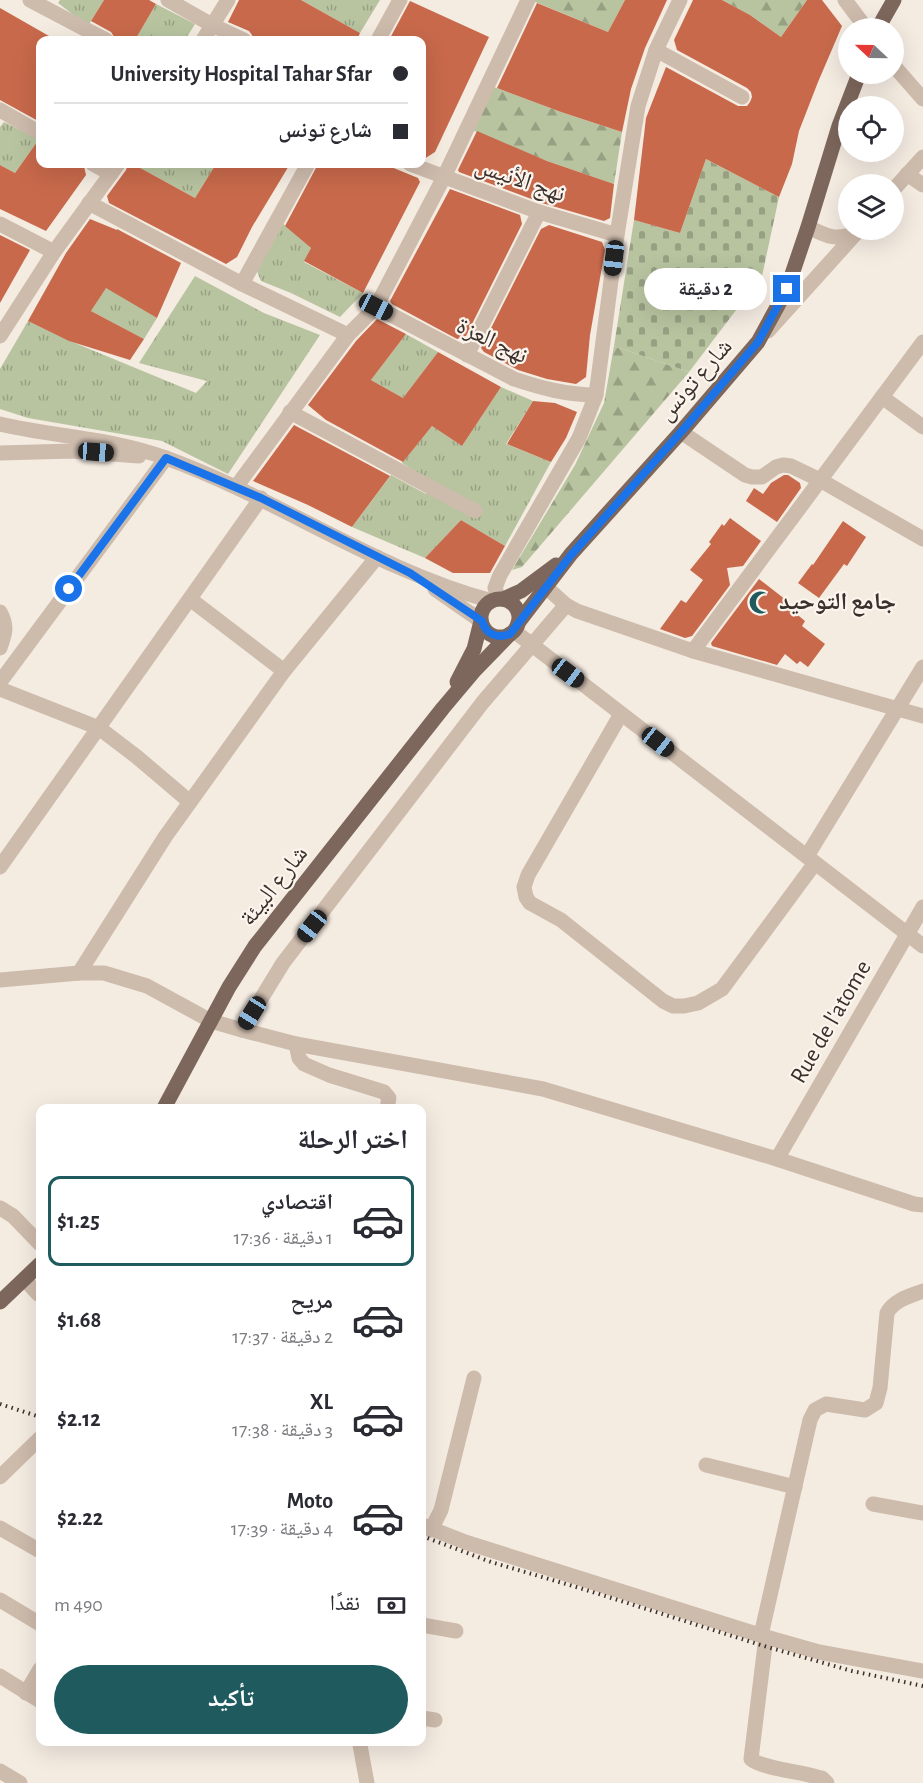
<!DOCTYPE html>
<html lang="ar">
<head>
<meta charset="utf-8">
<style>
	body { margin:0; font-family:"Alegreya Sans","Noto Naskh Arabic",sans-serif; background:#f7f7f7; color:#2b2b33; direction:rtl; height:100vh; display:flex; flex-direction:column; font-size:22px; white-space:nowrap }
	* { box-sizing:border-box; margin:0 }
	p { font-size:20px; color:#7c7c81 }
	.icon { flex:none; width:33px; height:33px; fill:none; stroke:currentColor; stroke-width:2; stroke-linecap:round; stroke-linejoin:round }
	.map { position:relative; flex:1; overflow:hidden; direction:ltr }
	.drawer { position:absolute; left:36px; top:1104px; width:390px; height:642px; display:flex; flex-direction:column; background:#fff; border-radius:12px; box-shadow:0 6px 24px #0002; direction:rtl }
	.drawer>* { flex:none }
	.guide { position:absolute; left:36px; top:36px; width:390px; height:132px; border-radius:12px; box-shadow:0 6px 24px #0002; direction:rtl; display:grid; align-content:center; height:132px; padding:0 18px; background:#fff }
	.needle { width:39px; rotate:292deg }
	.controls { position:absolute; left:838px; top:18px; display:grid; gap:12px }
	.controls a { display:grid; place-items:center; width:66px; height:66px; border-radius:50%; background:#fff; box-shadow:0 6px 24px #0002; font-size:30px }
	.end { position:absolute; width:27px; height:27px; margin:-14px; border:8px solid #1a73e8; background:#fff; box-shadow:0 0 0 3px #fff }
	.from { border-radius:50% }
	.bubble { position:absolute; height:42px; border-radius:21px; background:#fff; box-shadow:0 6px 24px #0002; font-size:20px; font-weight:700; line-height:42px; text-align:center; direction:rtl }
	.car { position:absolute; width:18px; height:36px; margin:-18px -9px; border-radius:8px; box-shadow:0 0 4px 2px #0007; background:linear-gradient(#222 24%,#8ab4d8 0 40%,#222 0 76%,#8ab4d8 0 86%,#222 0) }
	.guide b { display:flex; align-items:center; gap:21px; height:57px; font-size:22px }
	.guide b+b { border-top:2px solid #e1e1e2 }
	.guide i { width:15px; height:15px; background:#2b2b33 }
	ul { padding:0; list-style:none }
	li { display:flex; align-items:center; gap:18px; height:90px; margin:0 12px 9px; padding:0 6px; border:3px solid transparent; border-radius:12px }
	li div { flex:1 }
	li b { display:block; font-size:22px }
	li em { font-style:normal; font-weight:700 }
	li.on { border-color:#1f5a5e }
	li>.icon { width:54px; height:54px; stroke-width:1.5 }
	h2 { padding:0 18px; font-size:27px; line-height:72px }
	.pay { display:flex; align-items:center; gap:15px; height:66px; padding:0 18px; font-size:22px }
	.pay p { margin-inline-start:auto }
	.primary-button { display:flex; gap:12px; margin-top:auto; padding:12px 18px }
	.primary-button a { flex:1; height:69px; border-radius:36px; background:#1f5a5e; color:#fff; font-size:24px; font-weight:700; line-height:69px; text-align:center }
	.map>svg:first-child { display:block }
	.grass { fill:url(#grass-tufts) }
	.forest { fill:url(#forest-firs) }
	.cemetery { fill:url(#cemetery-stones) }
	.building { fill:#c8694b }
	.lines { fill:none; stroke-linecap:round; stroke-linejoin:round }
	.minor { stroke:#cdbbac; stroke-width:15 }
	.major { stroke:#7d675c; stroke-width:15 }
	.rail { stroke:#3b302b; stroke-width:4; stroke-dasharray:1.5 4.5; stroke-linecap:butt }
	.route { stroke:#1a73e8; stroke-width:8 }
	.labels { text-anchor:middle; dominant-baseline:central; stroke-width:4.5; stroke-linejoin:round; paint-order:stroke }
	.street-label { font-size:24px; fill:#3b302b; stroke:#fbf5ee }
	.poi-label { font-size:24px; font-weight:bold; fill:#3b302b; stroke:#fbf5ee; text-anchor:start }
</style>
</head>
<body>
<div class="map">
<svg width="923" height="1783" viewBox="0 0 923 1783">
	<defs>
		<pattern id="grass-tufts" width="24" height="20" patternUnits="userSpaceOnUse" patternTransform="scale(1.5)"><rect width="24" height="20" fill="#b8c4a0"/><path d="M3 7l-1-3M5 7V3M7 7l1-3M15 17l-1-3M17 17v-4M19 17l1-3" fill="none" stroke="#97a083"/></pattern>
		<pattern id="forest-firs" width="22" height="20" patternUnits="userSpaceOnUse" patternTransform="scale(1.5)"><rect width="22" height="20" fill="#b8c4a0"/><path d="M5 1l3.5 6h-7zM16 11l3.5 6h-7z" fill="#97a083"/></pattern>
		<pattern id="cemetery-stones" width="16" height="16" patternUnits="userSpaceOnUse" patternTransform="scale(1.5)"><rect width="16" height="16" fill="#b8c4a0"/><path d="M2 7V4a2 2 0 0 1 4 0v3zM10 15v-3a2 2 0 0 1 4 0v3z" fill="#97a083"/></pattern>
	</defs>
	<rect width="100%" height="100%" fill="#f4ebe1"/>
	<!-- grass -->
	<g class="grass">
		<path d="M60,0H104L88,26L58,3Z"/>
		<path d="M301,0H380L360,33Z"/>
		<path d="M156,4L195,24L185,40H135Z"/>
		<path d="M4,122L39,139L15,173L0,165V127Z"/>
		<path d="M133,164H216L195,198Z"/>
		<path d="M281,222L311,248L304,262L363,293L340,317L291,293L261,281L256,269Z"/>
		<path d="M195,276L264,313L320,335L228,474L162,441L28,418L0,409V369L28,321L70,341L196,393L207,381L139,363Z"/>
		<path d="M106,287L157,318L144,339L91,311Z"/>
		<path d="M406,334L438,352L403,398L371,380Z"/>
		<path d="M501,387L533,401L506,444L551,462L505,546L461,520L425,558L352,527L391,475L426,494L434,483L402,463L432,426L462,446Z"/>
	</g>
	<!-- forest -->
	<g class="forest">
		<path d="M533,0H625L608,32L533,1Z"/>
		<path d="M722,0H807L781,37L750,15Z"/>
		<path d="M494,87L561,112L622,132L614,184L547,161L472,130Z"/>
		<path d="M614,346L689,372L522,567L512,570L575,465L604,403Z"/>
	</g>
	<!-- cemetery -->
	<path class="cemetery" d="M706,159L779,197L762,276L689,372L614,346L634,220L680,233Z"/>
	<!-- building -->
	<g class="building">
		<path d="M104,0H149L156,4L135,40H116L111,32L91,21Z"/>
		<path d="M239,0H301L360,33L357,40H254L252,35L249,31L228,22Z"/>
		<path d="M625,0H667L645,48L631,89L622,132L561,112L497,88L537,3L608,32Z"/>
		<path d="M693,0H722L750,15L781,37L807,0H822L842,26L818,82L799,131L792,164L779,197L706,159L680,233L634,220L646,118L666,67L738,106H747L750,102L752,97L751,92L747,88L677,50L674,40Z"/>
		<path d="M410,1L489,37L435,152L424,159L422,158V40H389Z"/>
		<path d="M0,8L56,40H40V122L0,100Z"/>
		<path d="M477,131L547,161L614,184L610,218L604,221L542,203L459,172L458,170Z"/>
		<path d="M37,142L40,143V164H80L84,166L86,175L46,231L0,209V165L15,173Z"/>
		<path d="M128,164H133L195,198L216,164H290L252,227L237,257L226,264L109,203L107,196L126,170Z"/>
		<path d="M318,164H384L418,178L420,182L363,293L304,261L311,248L285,226Z"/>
		<path d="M450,189L520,215L522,224L466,336L457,339L392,304L390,301Z"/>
		<path d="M90,219L117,230V229L181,263L157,318L106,288L91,311L144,339L130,360L69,341L28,321L66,253Z"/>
		<path d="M549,225L602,242L605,250L590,335L586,377L576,384L547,379L518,370L484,352L481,348L541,229Z"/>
		<path d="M0,235L30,250L0,303Z"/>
		<path d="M377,319L406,334L371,380L403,398L438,352L501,387L462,446L432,426L403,462L326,420L308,405L356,341Z"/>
		<path d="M533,401L555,403L577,412L566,438L551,462L507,444Z"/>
		<path d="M294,425L390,476L352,527L308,505L253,481Z"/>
		<path d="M784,475H788L800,483L801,488L777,522L746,501L754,488L763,494L771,483Z"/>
		<path d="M730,518L761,541L743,566L727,568L730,585L692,636L685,638L660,629L681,600L686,603L703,580L690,570L711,544L709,542L722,524L724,526Z"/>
		<path d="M461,520L505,546L490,573H453L425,558Z"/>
		<path d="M843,521L866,537L847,566L844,564L819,598L798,583L812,564L813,565Z"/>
		<path d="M759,579L786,600L783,603L805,621L802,626L825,644L808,667L800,661L797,664L785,654L777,665L712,646L711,643Z"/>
	</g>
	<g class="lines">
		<!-- minor -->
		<g class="minor">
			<path d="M30,0L106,40"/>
			<path d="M168,0L212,25L244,40"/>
			<path d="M845,0L866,28"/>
			<path d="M203,40L228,0"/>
			<path d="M378,40L400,0"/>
			<path d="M656,50L742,97"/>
			<path d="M894,66L923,99"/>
			<path d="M0,110L40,133"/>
			<path d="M93,164L111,174"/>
			<path d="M410,164L539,212L617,235"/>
			<path d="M907,174L923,185"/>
			<path d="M894,189L923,157"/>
			<path d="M89,203L242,284L348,335"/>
			<path d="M0,224L54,252"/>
			<path d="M808,227C829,237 833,240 855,234"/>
			<path d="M242,284L308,164"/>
			<path d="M376,307L514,379C541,388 567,395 596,395"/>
			<path d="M768,331L859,230"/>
			<path d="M0,336L54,252L118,164"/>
			<path d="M467,355L539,212"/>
			<path d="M882,397L923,427"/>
			<path d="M290,412L475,511"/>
			<path d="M0,424C56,437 111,438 166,458C277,498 376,570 492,601"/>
			<path d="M681,432L745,475L752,477H762L776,467L783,465L791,466L820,480L923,539"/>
			<path d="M0,453L72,451L139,456"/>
			<path d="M236,487L348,335L376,307L444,177L528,0"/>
			<path d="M546,587L566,605L577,611L693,651L923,716"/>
			<path d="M435,589L481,621"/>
			<path d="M190,599L284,671"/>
			<path d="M499,599L495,588L500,575L579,438L596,395L617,235L638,106L656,50L680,0"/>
			<path d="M0,612C8,626 5,634 0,648"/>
			<path d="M514,631L923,946"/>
			<path d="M693,651L923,342"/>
			<path d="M0,682L166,458"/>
			<path d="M0,689L99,728L137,757L190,802"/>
			<path d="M621,714L528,875L524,887L526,897L530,903L561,920L663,1001L673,1006H684L698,1003L722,989L815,863"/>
			<path d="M807,856L923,667"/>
			<path d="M0,867L261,498"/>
			<path d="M79,973L165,837L284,671L377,557"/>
			<path d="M0,980L79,973H104L147,986L211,1021L242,1030L296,1044L543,1089L777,1159L914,1204L923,1205"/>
			<path d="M242,1030L283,963L483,702L566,605"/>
			<path d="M296,1044L299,1058L304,1064L329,1075L384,1092L389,1098L387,1108"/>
			<path d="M777,1159L923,907"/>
			<path d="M0,1208L13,1216L40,1244"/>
			<path d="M25,1280L38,1294L40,1293"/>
			<path d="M706,1465L795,1487"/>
			<path d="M0,1477L40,1438"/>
			<path d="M873,1504L923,1513"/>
			<path d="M422,1525L465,1542L766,1637L819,1652L923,1671"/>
			<path d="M0,1528L40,1551"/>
			<path d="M431,1530L441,1510L474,1378"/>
			<path d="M0,1600L40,1624"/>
			<path d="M422,1625L456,1631"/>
			<path d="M761,1635L810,1420L815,1410L826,1404L865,1410L876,1403L880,1388L887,1313C894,1300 910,1296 923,1291"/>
			<path d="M766,1637L751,1759C761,1768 801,1772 817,1777L822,1778L827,1783"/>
			<path d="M0,1676L40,1701"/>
			<path d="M26,1693L40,1669"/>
			<path d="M422,1718L435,1720"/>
			<path d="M361,1742L360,1745L367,1783"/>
			<path d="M0,1771L20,1783"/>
		</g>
		<!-- major -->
		<g class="major">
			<path d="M878,28L894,0"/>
			<path d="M503,599L521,591L556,565"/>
			<circle cx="500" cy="618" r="19"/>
			<path d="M518,623L571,554L681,432L758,342L787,289L808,227L839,126L859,74"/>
			<path d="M457,682L474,649L481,621"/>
			<path d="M164,1108L229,987L255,946L443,708L475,670L510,634"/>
			<path d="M0,1302L40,1264"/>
		</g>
		<!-- rail -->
		<g class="rail">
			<path d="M0,1404L40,1417"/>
			<path d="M422,1536L491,1562L583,1589L764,1646L852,1671L923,1686"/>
		</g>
	</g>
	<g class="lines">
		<!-- route -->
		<path class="route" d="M69,589L166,458L261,498L410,573L482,621C486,634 496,639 510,634L571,555L681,432L758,342L787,289"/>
	</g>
	<!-- icons -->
	<defs>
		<symbol id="mosque-bare" viewBox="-9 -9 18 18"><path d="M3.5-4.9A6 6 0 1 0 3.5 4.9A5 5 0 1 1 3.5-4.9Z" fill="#1f5a5e" stroke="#fbf5ee" stroke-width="2.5" paint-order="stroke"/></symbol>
	</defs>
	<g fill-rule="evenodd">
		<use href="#mosque-bare" x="744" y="586" width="33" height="33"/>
	</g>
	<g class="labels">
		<!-- street labels -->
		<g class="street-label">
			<text transform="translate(520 180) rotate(19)">نهج الأنيس</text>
			<text transform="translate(492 341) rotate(26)">نهج العزة</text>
			<text transform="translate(695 380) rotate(-49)">شارع تونس</text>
			<text transform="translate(274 886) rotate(-52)">شارع البيئة</text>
			<text transform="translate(831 1022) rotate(-60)">Rue de l'atome</text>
		</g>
		<!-- poi labels -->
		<g class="poi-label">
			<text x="779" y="602">جامع التوحيد</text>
		</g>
	</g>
</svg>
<div class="controls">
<a><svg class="needle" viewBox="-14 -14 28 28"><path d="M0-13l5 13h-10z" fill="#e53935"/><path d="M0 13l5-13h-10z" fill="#7c7c81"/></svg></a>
<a><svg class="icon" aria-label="locate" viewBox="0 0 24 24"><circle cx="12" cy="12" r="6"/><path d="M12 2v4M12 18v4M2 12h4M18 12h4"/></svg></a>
<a><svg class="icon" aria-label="layers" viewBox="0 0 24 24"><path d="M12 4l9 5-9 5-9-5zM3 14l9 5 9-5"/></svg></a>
</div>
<i class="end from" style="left:69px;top:589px"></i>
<i class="end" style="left:787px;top:289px"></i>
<div class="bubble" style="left:644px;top:268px;width:123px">2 دقيقة</div>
<i class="car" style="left:614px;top:258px;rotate:187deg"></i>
<i class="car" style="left:376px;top:307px;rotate:117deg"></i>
<i class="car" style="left:96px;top:452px;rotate:94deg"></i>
<i class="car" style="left:568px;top:673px;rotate:127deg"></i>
<i class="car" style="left:658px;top:742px;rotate:128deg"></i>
<i class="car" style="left:312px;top:926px;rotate:218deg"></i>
<i class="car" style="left:252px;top:1013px;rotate:212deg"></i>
<div class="guide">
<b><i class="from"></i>University Hospital Tahar Sfar</b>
<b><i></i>شارع تونس</b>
</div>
<section class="drawer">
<h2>اختر الرحلة</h2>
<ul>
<li class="on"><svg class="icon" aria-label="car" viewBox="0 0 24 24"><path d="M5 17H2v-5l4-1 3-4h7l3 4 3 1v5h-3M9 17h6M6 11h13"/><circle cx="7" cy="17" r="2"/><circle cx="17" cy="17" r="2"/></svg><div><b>اقتصادي</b><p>1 دقيقة · 17:36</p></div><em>$1.25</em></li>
<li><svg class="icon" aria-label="car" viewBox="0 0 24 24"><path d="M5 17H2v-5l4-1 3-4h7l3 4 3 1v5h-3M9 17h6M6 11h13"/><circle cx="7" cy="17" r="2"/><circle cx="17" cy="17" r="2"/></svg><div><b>مريح</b><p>2 دقيقة · 17:37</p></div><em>$1.68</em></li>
<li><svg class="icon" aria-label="car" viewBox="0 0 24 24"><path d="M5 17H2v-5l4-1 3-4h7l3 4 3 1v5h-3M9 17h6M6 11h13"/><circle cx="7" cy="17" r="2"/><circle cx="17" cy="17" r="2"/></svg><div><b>XL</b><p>3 دقيقة · 17:38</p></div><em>$2.12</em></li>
<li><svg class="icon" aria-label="car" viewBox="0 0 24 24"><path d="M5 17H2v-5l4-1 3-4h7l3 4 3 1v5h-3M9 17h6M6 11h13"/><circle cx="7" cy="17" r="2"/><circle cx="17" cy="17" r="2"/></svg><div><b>Moto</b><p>4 دقيقة · 17:39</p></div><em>$2.22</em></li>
</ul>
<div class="pay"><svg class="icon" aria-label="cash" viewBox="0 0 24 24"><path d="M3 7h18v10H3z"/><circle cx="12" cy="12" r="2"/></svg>نقدًا<p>490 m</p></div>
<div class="primary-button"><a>تأكيد</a></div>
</section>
</div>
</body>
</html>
